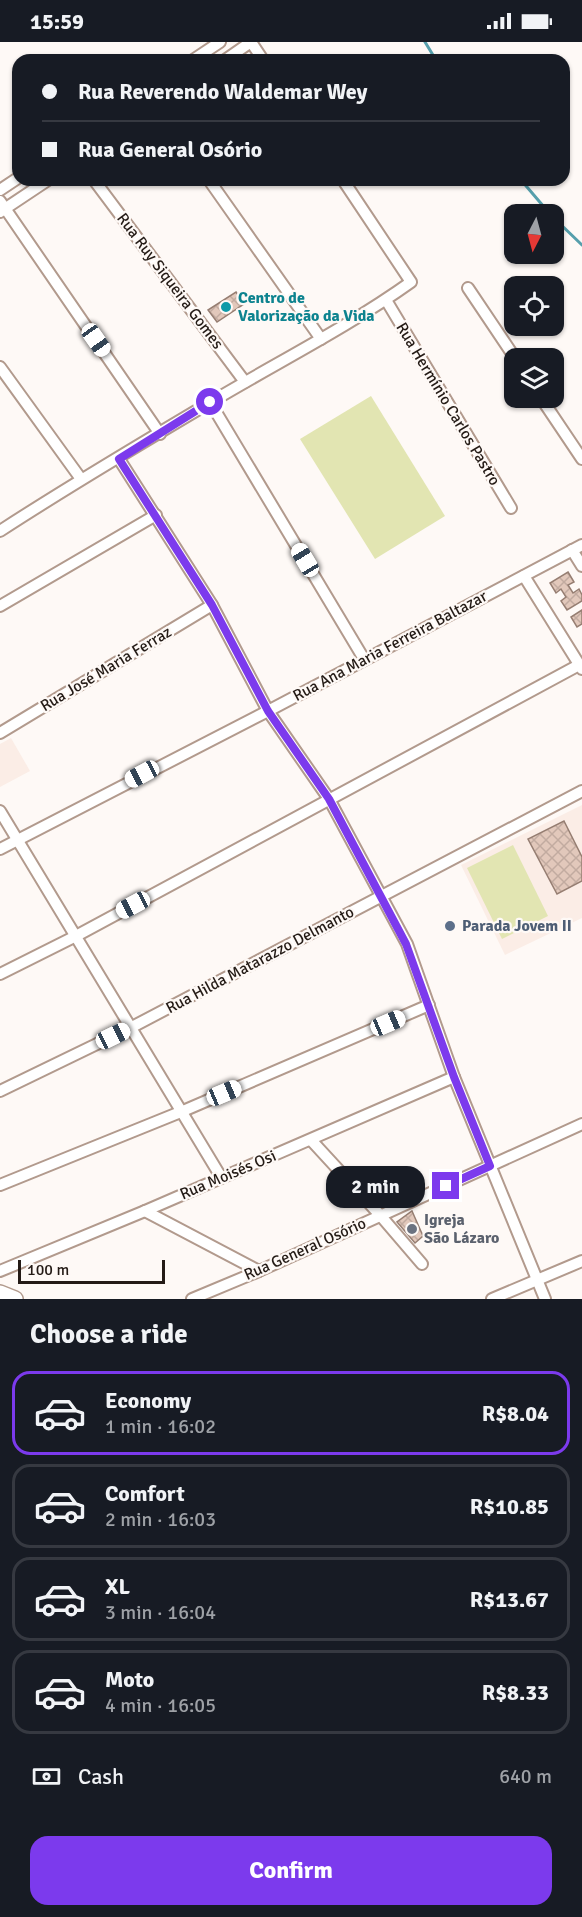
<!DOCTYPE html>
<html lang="en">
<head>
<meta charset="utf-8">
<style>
	body { margin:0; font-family:Signika,sans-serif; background:#20242c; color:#f1f3f6; height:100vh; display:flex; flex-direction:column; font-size:22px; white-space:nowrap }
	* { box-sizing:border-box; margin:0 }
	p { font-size:20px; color:#9ea1a6 }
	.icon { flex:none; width:33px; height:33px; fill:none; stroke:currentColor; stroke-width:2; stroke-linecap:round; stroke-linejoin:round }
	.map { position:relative; height:1257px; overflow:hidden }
	.sheet { display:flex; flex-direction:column; background:#171b24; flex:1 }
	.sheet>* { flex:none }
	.guide { position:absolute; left:12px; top:12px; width:558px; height:132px; border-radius:18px; box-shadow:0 2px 4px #0004; display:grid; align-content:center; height:132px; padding:0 30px; background:#171b24 }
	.needle { width:39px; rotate:186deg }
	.controls { position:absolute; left:504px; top:162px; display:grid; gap:12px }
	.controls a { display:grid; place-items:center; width:60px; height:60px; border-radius:12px; background:#171b24; box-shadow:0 2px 4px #0004; font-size:30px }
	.scale { position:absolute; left:18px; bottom:15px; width:147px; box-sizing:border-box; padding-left:6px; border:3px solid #241b16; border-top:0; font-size:16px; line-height:21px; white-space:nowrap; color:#241b16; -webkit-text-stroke:4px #fef9f6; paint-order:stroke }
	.end { position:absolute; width:27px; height:27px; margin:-14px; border:8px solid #7c3aed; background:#fff; box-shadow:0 0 0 3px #fff }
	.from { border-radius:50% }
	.bubble { position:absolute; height:42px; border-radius:18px; background:#171b24; box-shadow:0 2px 4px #0004; font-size:20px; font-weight:800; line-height:42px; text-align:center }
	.car { position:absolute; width:18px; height:36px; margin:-18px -9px; border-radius:8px; box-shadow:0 0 4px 2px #0007; background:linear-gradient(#fff 24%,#345 0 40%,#fff 0 76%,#345 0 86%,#fff 0) }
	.guide b { display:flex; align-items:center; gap:21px; height:57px; font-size:22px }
	.guide b+b { border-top:2px solid #363941 }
	.guide i { width:15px; height:15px; background:#f1f3f6 }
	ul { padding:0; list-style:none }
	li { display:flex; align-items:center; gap:18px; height:84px; margin:0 12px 9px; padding:0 18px; border:3px solid #363941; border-radius:18px }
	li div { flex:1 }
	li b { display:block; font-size:22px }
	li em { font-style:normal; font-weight:800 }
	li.on { border-color:#7c3aed }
	li>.icon { width:54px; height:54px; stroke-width:1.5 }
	h2 { padding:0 30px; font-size:27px; line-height:72px }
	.pay { display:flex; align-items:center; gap:15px; height:66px; padding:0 30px; font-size:22px }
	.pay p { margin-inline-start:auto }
	.primary-button { display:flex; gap:12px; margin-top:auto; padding:12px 30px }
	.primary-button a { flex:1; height:69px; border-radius:18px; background:#7c3aed; color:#fff; font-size:24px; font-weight:800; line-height:69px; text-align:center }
	.status { display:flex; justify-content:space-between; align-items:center; height:42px; padding:0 30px; background:#171b24; direction:ltr }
	.status svg { height:16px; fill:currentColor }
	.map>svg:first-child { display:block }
	.built { fill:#fbede6 }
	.grass { fill:#e2e5b2 }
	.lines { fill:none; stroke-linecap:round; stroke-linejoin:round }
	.stream { stroke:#569fac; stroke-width:3 }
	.building { fill:url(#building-cross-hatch); stroke:#967e72; stroke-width:1.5 }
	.street-casing { stroke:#b29a8d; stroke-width:14 }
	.secondary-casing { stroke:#b29a8d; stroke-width:18 }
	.street { stroke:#fff; stroke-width:10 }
	.secondary { stroke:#fff; stroke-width:15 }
	.route { stroke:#7c3aed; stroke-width:8 }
	.culture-dot { fill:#0f9aa8; stroke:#fef9f6; stroke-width:2 }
	.service-dot { fill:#5c6f8a; stroke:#fef9f6; stroke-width:2 }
	.worship-dot { fill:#6b7280; stroke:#fef9f6; stroke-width:2 }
	.labels { text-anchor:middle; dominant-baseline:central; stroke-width:4.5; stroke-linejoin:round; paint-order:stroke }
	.street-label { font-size:16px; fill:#241b16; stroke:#fef9f6 }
	.culture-label { font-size:16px; font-weight:bold; fill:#0d838f; stroke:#fef9f6; text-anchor:start }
	.service-label { font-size:16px; font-weight:bold; fill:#4e5e75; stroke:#fef9f6; text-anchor:start }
	.worship-label { font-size:16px; font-weight:bold; fill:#5b616d; stroke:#fef9f6; text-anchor:start }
</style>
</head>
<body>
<div class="status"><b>15:59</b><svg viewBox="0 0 49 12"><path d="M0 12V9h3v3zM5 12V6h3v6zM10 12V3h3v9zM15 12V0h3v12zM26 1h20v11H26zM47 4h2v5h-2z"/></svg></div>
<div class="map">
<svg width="582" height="1257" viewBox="0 0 582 1257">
	<defs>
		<pattern id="building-cross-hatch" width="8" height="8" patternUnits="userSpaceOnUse" patternTransform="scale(1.5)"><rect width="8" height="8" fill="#e2c8bb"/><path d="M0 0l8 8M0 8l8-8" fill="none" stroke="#c2aba0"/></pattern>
	</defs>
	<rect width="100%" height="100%" fill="#fef9f6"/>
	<!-- built -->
	<g class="built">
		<path d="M11,696L30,729L0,745V702Z"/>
		<path d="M582,763V876L505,913L461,823Z"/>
	</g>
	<!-- grass -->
	<g class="grass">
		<path d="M371,354L445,474L375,517L300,397Z"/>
		<path d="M513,803L548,874L502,897L467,826Z"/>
	</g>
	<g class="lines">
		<!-- stream -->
		<g class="stream">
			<path d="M425,0L436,18"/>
			<path d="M521,138L550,172"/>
			<path d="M554,176L582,203"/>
		</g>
	</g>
	<!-- building -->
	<g class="building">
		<path d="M236,250L244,262L217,280L208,268Z"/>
		<path d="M568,530L574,540L568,543L573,551L579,547L582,553V559L567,568L561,559L566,555L561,547L556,551L550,541Z"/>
		<path d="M582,568V582L577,585L571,575Z"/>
		<path d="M564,779L582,815V839L557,852L528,797Z"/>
		<path d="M412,1169L423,1194L415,1201L397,1180Z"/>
	</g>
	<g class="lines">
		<defs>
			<g id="street">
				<path d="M251,0L263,18"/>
				<path d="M193,18L220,0"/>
				<path d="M225,18L251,0"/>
				<path d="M94,138L245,340"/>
				<path d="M209,138L321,297"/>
				<path d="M0,148L18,136"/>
				<path d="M0,159L160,392"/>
				<path d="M0,170L48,138"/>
				<path d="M468,246L515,316"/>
				<path d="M386,258L511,466"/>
				<path d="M0,325L81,437"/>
				<path d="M541,356L582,417"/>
				<path d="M210,360L364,617"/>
				<path d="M119,417L212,563L268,669L329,757L407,902L454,1035L545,1257"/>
				<path d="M0,489C69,444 140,402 211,360C278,320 348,285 411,240L343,138"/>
				<path d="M572,508L582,524"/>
				<path d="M524,534L582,627"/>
				<path d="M0,564L156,473"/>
				<path d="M0,691L212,563"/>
				<path d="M0,769L221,1135"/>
				<path d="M0,807L268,669L582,503"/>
				<path d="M0,932L76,894L579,623"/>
				<path d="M0,1049L132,985L582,749"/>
				<path d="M311,1098L380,1173L422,1222"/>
				<path d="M0,1143L183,1069L429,963"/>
				<path d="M145,1169L259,1229"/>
				<path d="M0,1229L145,1169L454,1035"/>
				<path d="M192,1257L259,1229L582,1082"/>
				<path d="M492,1257L582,1219"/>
			</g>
			<path id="secondary" d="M0,1251L15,1257"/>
		</defs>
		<!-- street casing -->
		<use href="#street" class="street-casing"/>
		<!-- secondary casing -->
		<use href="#secondary" class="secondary-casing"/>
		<!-- street -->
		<use href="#street" class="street"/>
		<!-- secondary -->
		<use href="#secondary" class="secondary"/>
	</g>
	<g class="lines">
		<!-- route -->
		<path class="route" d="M210,360L119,417L212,563L268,669L329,757L406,902L454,1035L490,1124L446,1144"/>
	</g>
	<!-- markers -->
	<circle class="culture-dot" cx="226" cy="265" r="6"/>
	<circle class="service-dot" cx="450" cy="884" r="6"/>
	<circle class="worship-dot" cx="412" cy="1187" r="6"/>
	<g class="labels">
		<!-- street labels -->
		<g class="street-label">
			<text transform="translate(170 239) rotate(53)">Rua Ruy Siqueira Gomes</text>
			<text transform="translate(448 362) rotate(59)">Rua Hermínio Carlos Pastro</text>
			<text transform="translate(390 604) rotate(-28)">Rua Ana Maria Ferreira Baltazar</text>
			<text transform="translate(106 627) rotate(-31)">Rua José Maria Ferraz</text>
			<text transform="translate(260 918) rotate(-28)">Rua Hilda Matarazzo Delmanto</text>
			<text transform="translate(228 1133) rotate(-23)">Rua Moisés Osi</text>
			<text transform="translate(305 1207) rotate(-24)">Rua General Osório</text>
		</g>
		<!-- culture labels -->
		<g class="culture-label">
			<text x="238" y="256">Centro de<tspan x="238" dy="18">Valorização da Vida</tspan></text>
		</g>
		<!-- service labels -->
		<g class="service-label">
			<text x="462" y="884">Parada Jovem II</text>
		</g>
		<!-- worship labels -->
		<g class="worship-label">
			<text x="424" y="1178">Igreja<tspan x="424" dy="18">São Lázaro</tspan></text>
		</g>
	</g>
</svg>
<div class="controls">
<a><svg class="needle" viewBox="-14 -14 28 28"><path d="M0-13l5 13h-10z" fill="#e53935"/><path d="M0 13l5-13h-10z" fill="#9ea1a6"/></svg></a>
<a><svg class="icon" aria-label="locate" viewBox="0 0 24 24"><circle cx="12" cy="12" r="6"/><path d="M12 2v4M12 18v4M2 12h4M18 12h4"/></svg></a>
<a><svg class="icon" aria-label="layers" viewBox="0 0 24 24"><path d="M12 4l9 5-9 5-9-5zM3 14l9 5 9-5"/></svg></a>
</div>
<div class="scale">100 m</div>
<i class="end from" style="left:210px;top:360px"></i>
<i class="end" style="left:446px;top:1144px"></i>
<div class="bubble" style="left:326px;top:1124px;width:99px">2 min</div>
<i class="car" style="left:96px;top:298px;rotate:145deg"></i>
<i class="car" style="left:305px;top:518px;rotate:329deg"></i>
<i class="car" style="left:142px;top:732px;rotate:242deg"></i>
<i class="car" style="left:133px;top:863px;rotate:242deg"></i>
<i class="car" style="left:388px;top:981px;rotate:67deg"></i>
<i class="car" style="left:113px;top:994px;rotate:64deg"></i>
<i class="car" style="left:224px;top:1051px;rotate:67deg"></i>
<div class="guide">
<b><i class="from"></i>Rua Reverendo Waldemar Wey</b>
<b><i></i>Rua General Osório</b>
</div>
</div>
<section class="sheet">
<h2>Choose a ride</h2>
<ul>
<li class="on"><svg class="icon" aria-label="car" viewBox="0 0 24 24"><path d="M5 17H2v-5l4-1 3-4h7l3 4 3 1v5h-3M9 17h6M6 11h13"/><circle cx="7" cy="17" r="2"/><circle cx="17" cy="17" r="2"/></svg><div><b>Economy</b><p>1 min · 16:02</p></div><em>R$8.04</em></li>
<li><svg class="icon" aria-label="car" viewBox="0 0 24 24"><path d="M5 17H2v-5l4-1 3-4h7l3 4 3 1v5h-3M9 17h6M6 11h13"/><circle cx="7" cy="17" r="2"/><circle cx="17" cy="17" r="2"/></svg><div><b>Comfort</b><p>2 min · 16:03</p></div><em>R$10.85</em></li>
<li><svg class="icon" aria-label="car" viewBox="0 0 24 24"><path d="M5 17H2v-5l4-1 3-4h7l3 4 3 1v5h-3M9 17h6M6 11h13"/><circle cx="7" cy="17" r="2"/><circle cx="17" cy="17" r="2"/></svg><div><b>XL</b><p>3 min · 16:04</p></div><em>R$13.67</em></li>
<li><svg class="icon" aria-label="car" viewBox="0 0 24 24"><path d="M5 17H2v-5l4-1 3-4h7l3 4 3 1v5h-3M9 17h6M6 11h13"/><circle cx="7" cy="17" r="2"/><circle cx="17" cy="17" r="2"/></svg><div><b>Moto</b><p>4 min · 16:05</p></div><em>R$8.33</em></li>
</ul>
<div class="pay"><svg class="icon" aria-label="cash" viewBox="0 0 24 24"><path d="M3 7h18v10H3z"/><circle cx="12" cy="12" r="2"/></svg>Cash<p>640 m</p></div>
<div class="primary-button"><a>Confirm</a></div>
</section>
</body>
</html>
